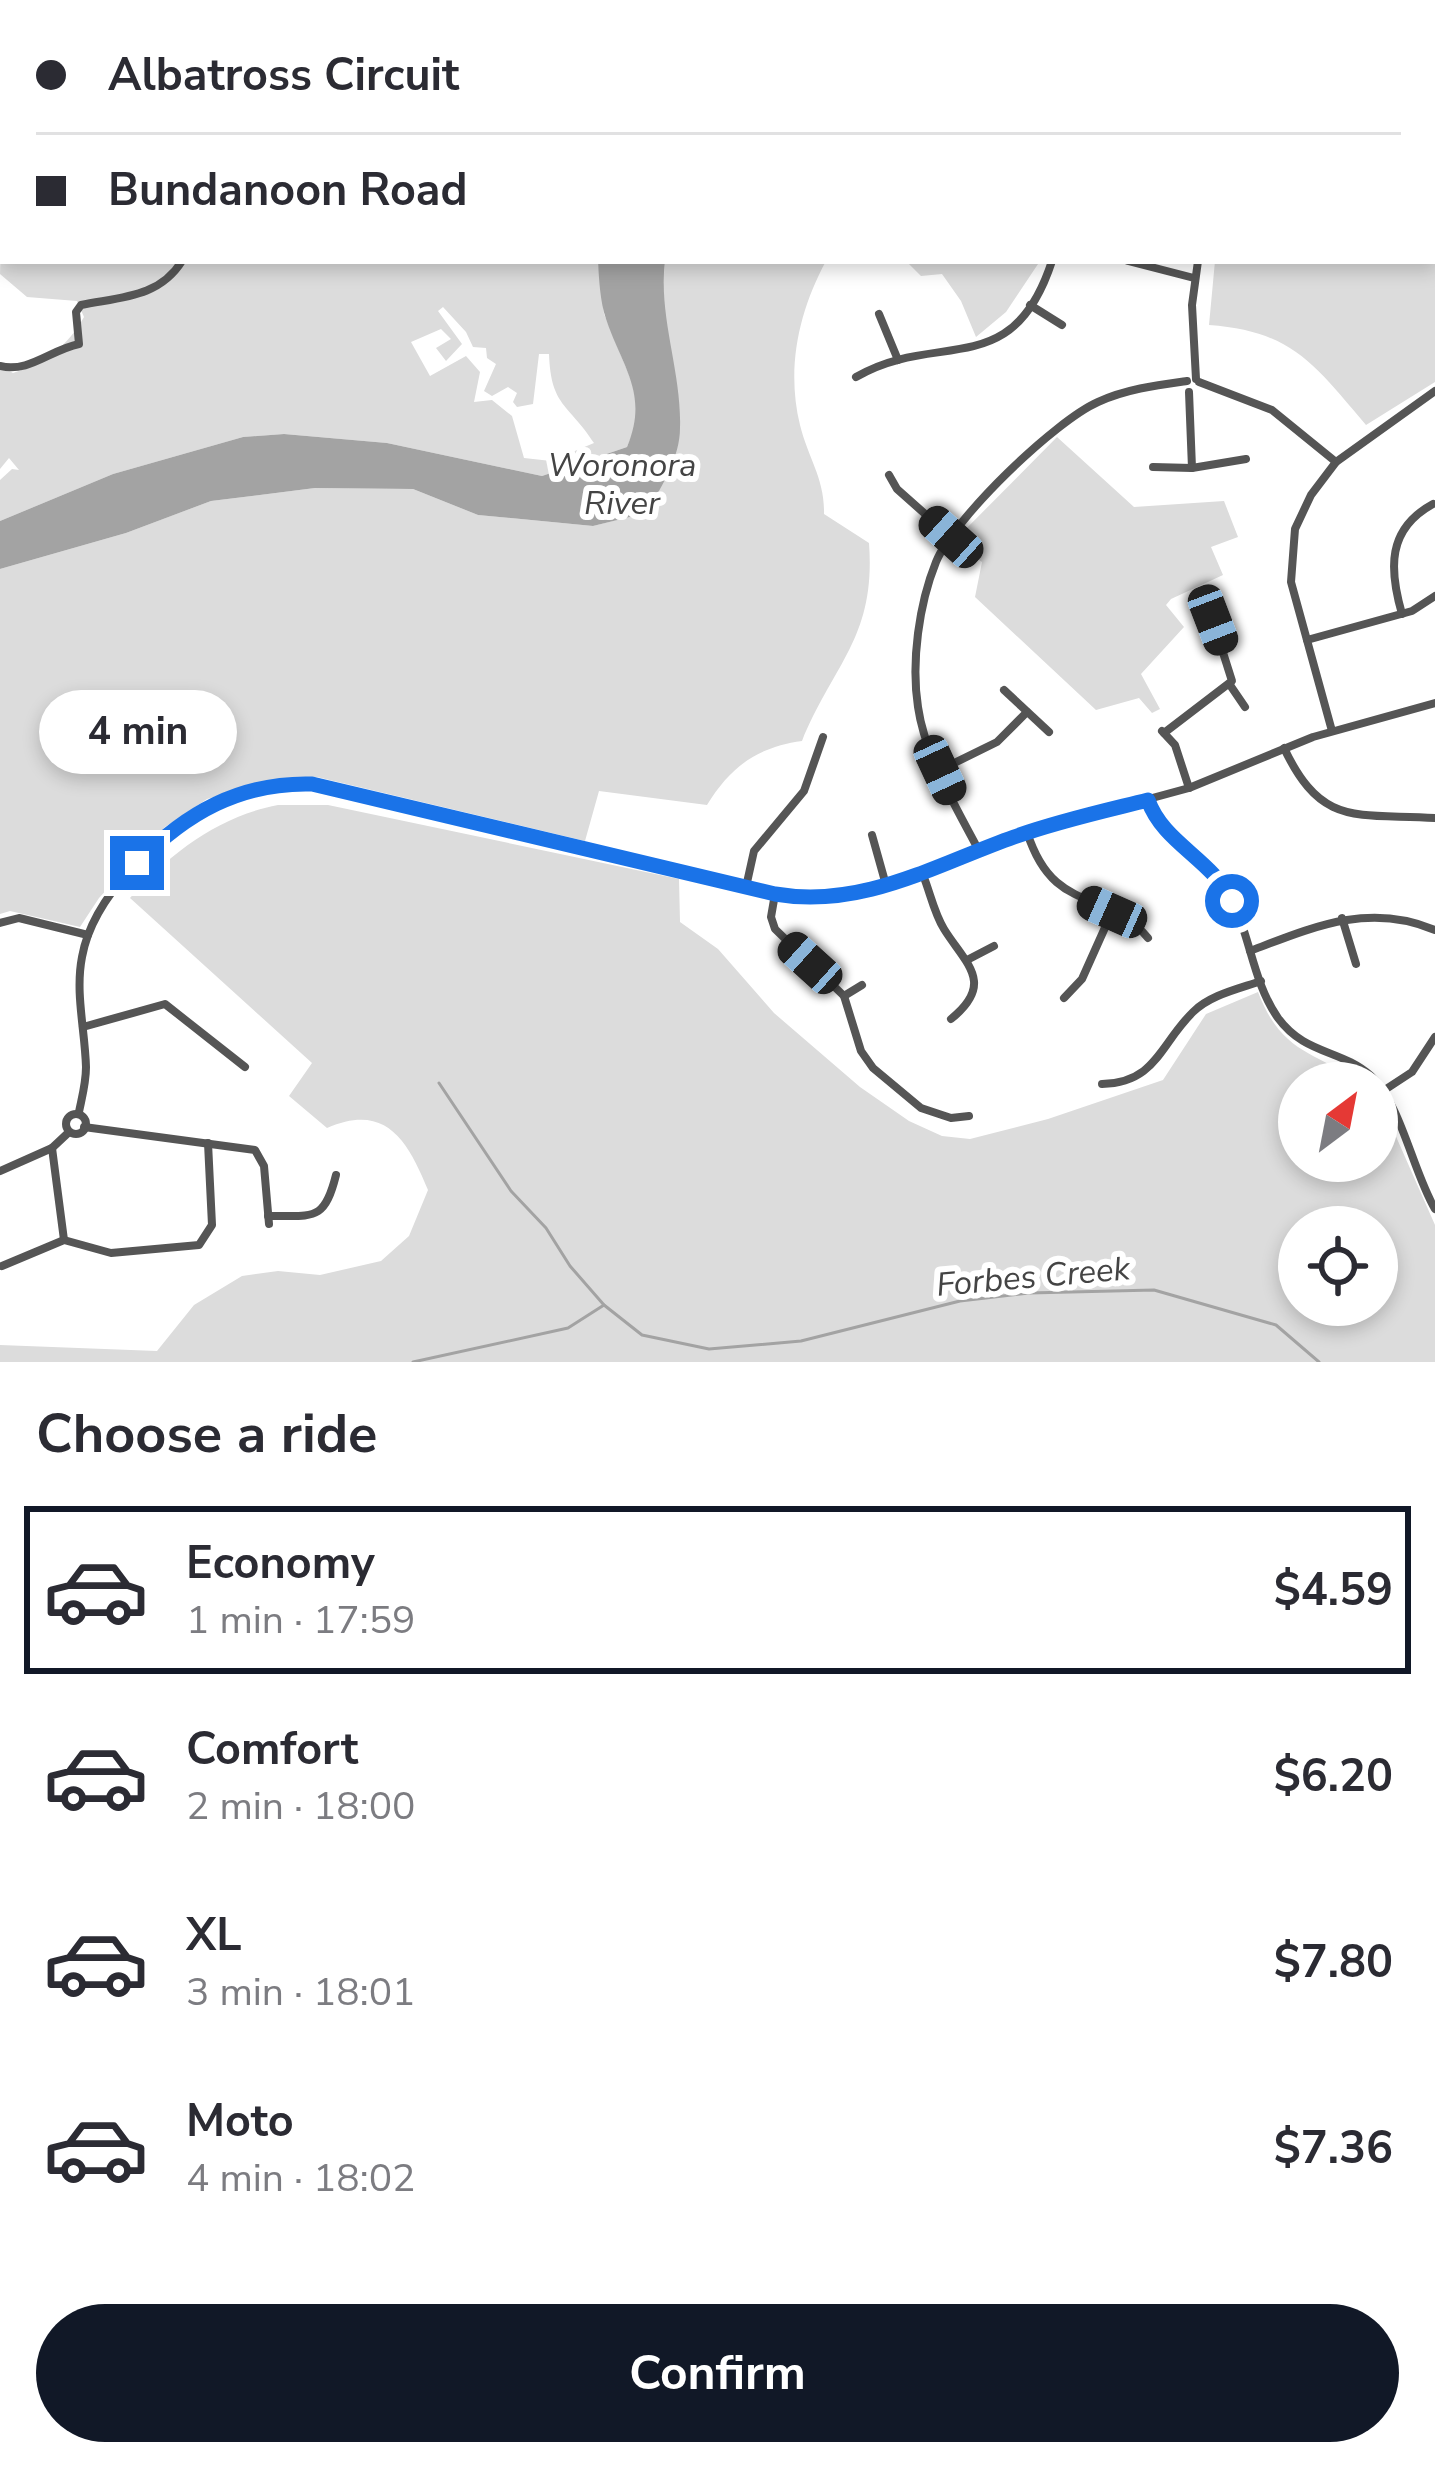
<!DOCTYPE html>
<html lang="en">
<head>
<meta charset="utf-8">
<style>
	body { margin:0; font-family:"Nunito Sans",sans-serif; background:#f2f2f3; color:#2b2b33; height:100vh; display:flex; flex-direction:column; font-size:45px; white-space:nowrap }
	* { box-sizing:border-box; margin:0 }
	p { font-size:39px; color:#7c7c81 }
	.icon { flex:none; width:66px; height:66px; fill:none; stroke:currentColor; stroke-width:2; stroke-linecap:round; stroke-linejoin:round }
	.map { position:relative; height:1362px; overflow:hidden }
	.panel { display:flex; flex-direction:column; background:#fff; flex:1 }
	.panel>* { flex:none }
	.hud { position:absolute; left:0px; top:0px; width:1437px; height:264px; box-shadow:0 6px 18px #0003; display:grid; align-content:center; height:264px; padding:0 36px; background:#fff }
	.needle { width:78px; rotate:32deg }
	.tools { position:absolute; left:1278px; top:1062px; display:grid; gap:24px }
	.tools a { display:grid; place-items:center; width:120px; height:120px; border-radius:50%; background:#fff; box-shadow:0 6px 18px #0003; font-size:60px }
	.end { position:absolute; width:54px; height:54px; margin:-27px; border:15px solid #1a73e8; background:#fff; box-shadow:0 0 0 6px #fff }
	.from { border-radius:50% }
	.bubble { position:absolute; height:84px; border-radius:42px; background:#fff; box-shadow:0 6px 18px #0003; font-size:39px; font-weight:700; line-height:84px; text-align:center }
	.car { position:absolute; width:36px; height:72px; margin:-36px -18px; border-radius:15px; box-shadow:0 0 9px 3px #0007; background:linear-gradient(#222 24%,#8ab4d8 0 40%,#222 0 76%,#8ab4d8 0 86%,#222 0) }
	.hud b { display:flex; align-items:center; gap:42px; height:114px; font-size:45px }
	.hud b+b { border-top:3px solid #e1e1e2 }
	.hud i { width:30px; height:30px; background:#2b2b33 }
	ul { padding:0; list-style:none }
	li { display:flex; align-items:center; gap:36px; height:168px; margin:0 24px 18px; padding:0 12px; border:6px solid transparent; border-radius:0px }
	li div { flex:1 }
	li b { display:block; font-size:45px }
	li em { font-style:normal; font-weight:700 }
	li.active { border-color:#111827 }
	li>.icon { width:108px; height:108px; stroke-width:1.5 }
	h2 { padding:0 36px; font-size:54px; line-height:144px }
	.primary-button { display:flex; gap:24px; margin-top:auto; padding:24px 36px }
	.primary-button a { flex:1; height:138px; border-radius:72px; background:#111827; color:#fff; font-size:48px; font-weight:700; line-height:138px; text-align:center }
	.map>svg:first-child { display:block }
	.green { fill:#dcdcdc; fill-rule:evenodd }
	.water { fill:#a3a3a3 }
	.lines { fill:none; stroke-linecap:round; stroke-linejoin:round }
	.stream { stroke:#a3a3a3; stroke-width:3 }
	.minor { stroke:#555; stroke-width:8 }
	.route { stroke:#1a73e8; stroke-width:15 }
	.labels { text-anchor:middle; dominant-baseline:central; stroke-width:12; stroke-linejoin:round; paint-order:stroke }
	.water-label { font-size:33px; font-style:italic; fill:#444; stroke:#fff }
</style>
</head>
<body>
<div class="map">
<svg width="1435" height="1362" viewBox="0 0 1435 1362">
	<rect width="100%" height="100%" fill="#fff"/>
	<!-- green -->
	<g class="green">
		<path d="M753,0H1435V382L1366,425C1314,364 1292,331 1209,325L1215,261H1434V3H749Z"/>
		<path d="M3,174V261H598L604,314L632,382L639,417L627,447L542,476L387,443L284,434L243,437L113,474L0,521V480L12,469L19,470L9,458L0,469V366L13,373C45,363 68,346 84,317L77,301L27,297L0,274ZM443,307L466,332L473,347L486,348L487,358L496,364L484,391L492,396L508,387L517,393L513,402L517,407L533,404L539,354H549C551,407 568,403 594,443L551,461L524,458L512,416L492,400L474,402L480,372L466,356L430,376L411,342L441,329L451,339L436,348L446,361L462,344L438,311Z"/>
		<path d="M665,261H826C799,311 786,368 800,425C808,458 825,479 824,514L869,543C876,637 834,663 802,741C758,747 731,766 707,805L599,791L585,841L317,777L260,783L207,799L165,827L99,898L80,927L10,911L0,914V569L126,533L211,501L315,488L413,489L478,515L593,526L645,513Z"/>
		<path d="M906,261H1040L1006,312L976,337L961,301L942,274L921,276Z"/>
		<path d="M1057,437L1134,507L1224,501L1238,537L1211,547L1223,575L1171,599L1166,605L1184,627L1141,674L1160,709L1152,713L1139,698L1096,710L975,597L982,562L953,542Z"/>
		<path d="M278,805H328L679,879L680,922L718,949L774,1013L860,1087L909,1121L942,1136L970,1139L1048,1119L1163,1080L1206,1014L1258,992C1282,1054 1312,1050 1361,1083H1299V1161H1377V1098L1383,1107L1435,1225V1362H0V1345L157,1351L194,1305L242,1276L278,1271L320,1275L381,1261L409,1236L428,1190C408,1141 386,1102 327,1128L289,1096L312,1063L130,898C169,854 219,816 278,805ZM1299,1227H1377V1305H1299Z"/>
	</g>
	<!-- water -->
	<path class="water" d="M598,261H665C658,317 682,372 680,428C680,458 661,488 646,513L593,526L478,515L413,489L315,488L211,501L126,533L0,569V521L113,474L243,437L284,434L387,443L542,476L627,447C649,394 623,369 606,319C600,301 599,279 598,261Z"/>
	<g class="lines">
		<!-- stream -->
		<g class="stream">
			<path d="M878,0L879,3"/>
			<path d="M439,1083L511,1191L546,1228L570,1266L604,1305L642,1335L709,1349L801,1341L960,1301L1029,1293L1154,1290L1276,1325L1319,1362"/>
			<path d="M413,1362L568,1328L604,1305"/>
		</g>
		<!-- minor -->
		<g class="minor">
			<path d="M249,3L250,0"/>
			<path d="M0,166L3,161"/>
			<path d="M0,219L3,222"/>
			<path d="M1128,261L1194,278"/>
			<path d="M1030,305L1062,325"/>
			<path d="M879,314L898,360"/>
			<path d="M0,366C29,373 50,350 79,344L76,312L81,305C120,297 159,298 182,261"/>
			<path d="M856,377C938,329 1012,384 1052,261"/>
			<path d="M1196,379L1192,305L1198,261"/>
			<path d="M1199,382L1272,410L1336,462"/>
			<path d="M1189,392L1192,468"/>
			<path d="M1153,467L1192,468L1246,459"/>
			<path d="M889,475L897,489L951,537"/>
			<path d="M1402,614C1389,569 1387,529 1433,504"/>
			<path d="M1307,640L1412,611L1435,596"/>
			<path d="M1230,685L1245,707"/>
			<path d="M1004,690L1049,732"/>
			<path d="M1162,731L1175,745L1189,788"/>
			<path d="M1332,731L1291,582L1295,529L1311,495L1336,462L1435,391"/>
			<path d="M1164,733L1232,681L1213,621"/>
			<path d="M1284,748C1322,828 1356,813 1435,818"/>
			<path d="M940,770L997,742L1027,712"/>
			<path d="M1148,799C1162,840 1205,854 1226,889C1250,928 1251,980 1278,1018C1305,1055 1341,1049 1371,1076C1401,1104 1413,1172 1435,1209"/>
			<path d="M1027,832C1054,917 1106,886 1148,938"/>
			<path d="M872,835L886,885"/>
			<path d="M979,851C956,807 925,756 918,707C911,662 919,604 936,562C954,518 1055,421 1098,402C1126,389 1158,385 1187,381"/>
			<path d="M923,875C930,892 934,913 944,929C965,963 996,983 951,1019"/>
			<path d="M746,887L754,851L804,791L823,737"/>
			<path d="M775,894L771,917L775,929L844,996L861,1051L873,1068L921,1108L951,1118L969,1116"/>
			<path d="M1342,918L1356,964"/>
			<path d="M0,923L19,918L88,935"/>
			<path d="M1250,951C1313,927 1369,902 1435,930"/>
			<path d="M969,959L994,946"/>
			<path d="M844,996L862,985"/>
			<path d="M1064,998L1082,979L1112,912"/>
			<path d="M83,1027L165,1004L245,1067"/>
			<path d="M1102,1084C1156,1083 1160,1044 1193,1012C1210,995 1238,989 1261,981"/>
			<path d="M1383,1091L1412,1072L1435,1037"/>
			<path d="M79,1112C82,1097 86,1083 86,1067C85,1030 75,993 82,957C88,923 108,894 131,869C189,806 258,773 344,789L662,869L775,894L825,898L923,875L1027,832L1189,788L1313,737L1435,703"/>
			<circle cx="76" cy="1124" r="10"/>
			<path d="M84,1127L255,1150L264,1166L269,1224"/>
			<path d="M52,1148L64,1240"/>
			<path d="M0,1171L52,1148L68,1133"/>
			<path d="M268,1216C313,1215 324,1223 336,1175"/>
			<path d="M2,1266L64,1240L111,1253L199,1245L212,1225L208,1143"/>
		</g>
	</g>
	<g class="lines">
		<!-- route -->
		<path class="route" d="M137,863C186,813 240,782 312,784L775,894C862,909 935,865 1014,837C1058,821 1104,811 1148,800C1163,843 1212,859 1232,901"/>
	</g>
	<g class="labels">
		<!-- water labels -->
		<g class="water-label">
			<text x="622" y="465">Woronora<tspan x="622" dy="38">River</tspan></text>
			<text transform="translate(1033 1277) rotate(-5)">Forbes Creek</text>
		</g>
	</g>
</svg>
<div class="tools">
<a><svg class="needle" viewBox="-14 -14 28 28"><path d="M0-13l5 13h-10z" fill="#e53935"/><path d="M0 13l5-13h-10z" fill="#7c7c81"/></svg></a>
<a><svg class="icon" aria-label="locate" viewBox="0 0 24 24"><circle cx="12" cy="12" r="6"/><path d="M12 2v4M12 18v4M2 12h4M18 12h4"/></svg></a>
</div>
<i class="end from" style="left:1232px;top:901px"></i>
<i class="end" style="left:137px;top:863px"></i>
<div class="bubble" style="left:39px;top:690px;width:198px">4 min</div>
<i class="car" style="left:951px;top:537px;rotate:312deg"></i>
<i class="car" style="left:1213px;top:620px;rotate:159deg"></i>
<i class="car" style="left:940px;top:770px;rotate:155deg"></i>
<i class="car" style="left:1112px;top:912px;rotate:294deg"></i>
<i class="car" style="left:810px;top:963px;rotate:312deg"></i>
<div class="hud">
<b><i class="from"></i>Albatross Circuit</b>
<b><i></i>Bundanoon Road</b>
</div>
</div>
<section class="panel">
<h2>Choose a ride</h2>
<ul>
<li class="active"><svg class="icon" aria-label="car" viewBox="0 0 24 24"><path d="M5 17H2v-5l4-1 3-4h7l3 4 3 1v5h-3M9 17h6M6 11h13"/><circle cx="7" cy="17" r="2"/><circle cx="17" cy="17" r="2"/></svg><div><b>Economy</b><p>1 min · 17:59</p></div><em>$4.59</em></li>
<li><svg class="icon" aria-label="car" viewBox="0 0 24 24"><path d="M5 17H2v-5l4-1 3-4h7l3 4 3 1v5h-3M9 17h6M6 11h13"/><circle cx="7" cy="17" r="2"/><circle cx="17" cy="17" r="2"/></svg><div><b>Comfort</b><p>2 min · 18:00</p></div><em>$6.20</em></li>
<li><svg class="icon" aria-label="car" viewBox="0 0 24 24"><path d="M5 17H2v-5l4-1 3-4h7l3 4 3 1v5h-3M9 17h6M6 11h13"/><circle cx="7" cy="17" r="2"/><circle cx="17" cy="17" r="2"/></svg><div><b>XL</b><p>3 min · 18:01</p></div><em>$7.80</em></li>
<li><svg class="icon" aria-label="car" viewBox="0 0 24 24"><path d="M5 17H2v-5l4-1 3-4h7l3 4 3 1v5h-3M9 17h6M6 11h13"/><circle cx="7" cy="17" r="2"/><circle cx="17" cy="17" r="2"/></svg><div><b>Moto</b><p>4 min · 18:02</p></div><em>$7.36</em></li>
</ul>
<div class="primary-button"><a>Confirm</a></div>
</section>
</body>
</html>
